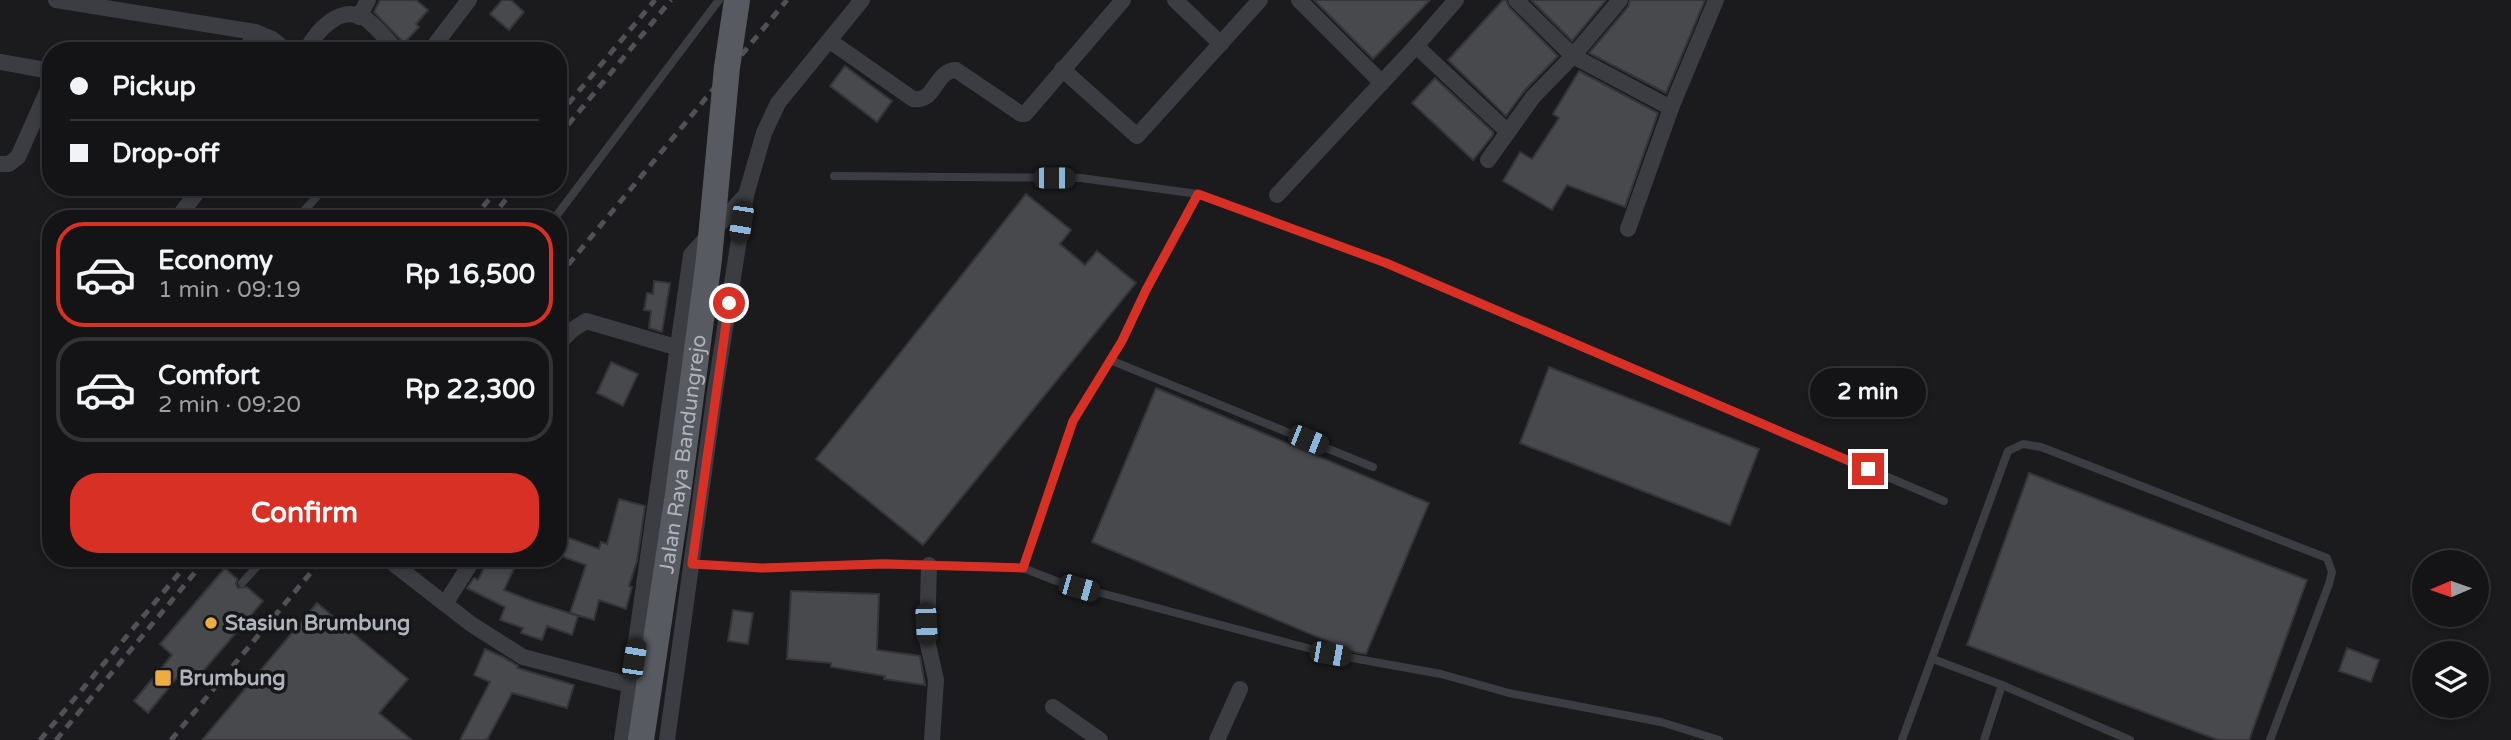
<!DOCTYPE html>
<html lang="en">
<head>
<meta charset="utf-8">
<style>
	body { margin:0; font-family:"Varela Round",sans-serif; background:#1d1d1f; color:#f1f3f6; height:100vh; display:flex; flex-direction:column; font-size:26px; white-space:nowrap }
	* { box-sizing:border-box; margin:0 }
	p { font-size:23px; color:#9d9ea1 }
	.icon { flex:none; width:38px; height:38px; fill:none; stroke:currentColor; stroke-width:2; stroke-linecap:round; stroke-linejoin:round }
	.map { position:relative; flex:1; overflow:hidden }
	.drawer { position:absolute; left:42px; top:210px; width:525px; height:357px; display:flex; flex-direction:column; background:#141416; border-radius:28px; box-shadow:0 4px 10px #0003,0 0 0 2px #333335 }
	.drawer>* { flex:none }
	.banner { position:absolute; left:42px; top:42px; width:525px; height:154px; border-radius:28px; box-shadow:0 4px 10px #0003,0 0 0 2px #333335; display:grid; align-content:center; height:154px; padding:0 28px; background:#141416 }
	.needle { width:46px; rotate:268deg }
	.controls { position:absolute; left:2412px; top:550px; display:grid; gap:14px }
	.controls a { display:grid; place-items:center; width:77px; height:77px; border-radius:50%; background:#141416; box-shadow:0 4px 10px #0003,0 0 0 2px #333335; font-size:35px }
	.end { position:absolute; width:32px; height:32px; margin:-16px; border:9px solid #d93025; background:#fff; box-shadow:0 0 0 4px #fff }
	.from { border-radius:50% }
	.bubble { position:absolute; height:49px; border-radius:24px; background:#141416; box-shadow:0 4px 10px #0003,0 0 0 2px #333335; font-size:23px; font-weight:700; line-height:49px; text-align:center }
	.car { position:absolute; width:21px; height:42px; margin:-21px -10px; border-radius:9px; box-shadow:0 0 5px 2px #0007; background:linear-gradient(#222 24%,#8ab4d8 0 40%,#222 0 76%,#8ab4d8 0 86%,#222 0) }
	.banner b { display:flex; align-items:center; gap:24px; height:66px; font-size:26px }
	.banner b+b { border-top:2px solid #333335 }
	.banner i { width:18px; height:18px; background:#f1f3f6 }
	ul { padding:12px 0 0; list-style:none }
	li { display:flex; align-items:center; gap:21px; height:105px; margin:0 14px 10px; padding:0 14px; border:4px solid #333335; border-radius:28px }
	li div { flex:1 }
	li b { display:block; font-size:26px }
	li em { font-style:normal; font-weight:700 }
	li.current { border-color:#d93025 }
	li>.icon { width:63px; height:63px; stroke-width:1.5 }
	.primary-button { display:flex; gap:14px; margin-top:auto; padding:14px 28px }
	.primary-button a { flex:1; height:80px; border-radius:28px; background:#d93025; color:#fff; font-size:28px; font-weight:700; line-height:80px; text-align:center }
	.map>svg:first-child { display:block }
	.building { fill:#48494d; stroke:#353539; stroke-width:2 }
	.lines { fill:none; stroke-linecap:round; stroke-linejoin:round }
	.lane { stroke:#3c3d42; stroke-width:8 }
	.street { stroke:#3c3d42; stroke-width:16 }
	.rail { stroke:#4f5157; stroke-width:5; stroke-dasharray:9 7; stroke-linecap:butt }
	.primary-bridge { stroke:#585a61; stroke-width:26 }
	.route { stroke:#d93025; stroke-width:9 }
	.poi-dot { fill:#edac42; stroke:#161618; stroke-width:2.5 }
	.labels { text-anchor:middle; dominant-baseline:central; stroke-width:7; stroke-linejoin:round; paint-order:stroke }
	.street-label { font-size:21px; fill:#aeb3bc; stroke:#161618 }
	.poi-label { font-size:21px; font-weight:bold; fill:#aeb3bc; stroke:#161618; text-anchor:start }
</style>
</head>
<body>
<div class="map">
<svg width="2511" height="740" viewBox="0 0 2511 740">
	<rect width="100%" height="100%" fill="#1b1b1d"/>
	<!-- building -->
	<g class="building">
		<path d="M380,0H416L428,10L416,24L419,27L404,43L374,12Z"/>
		<path d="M502,0H511L524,12L509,30L490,14Z"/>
		<path d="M1314,0H1430L1373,59Z"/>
		<path d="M1503,0H1506L1509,7L1558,56L1525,90L1506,116L1448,60Z"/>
		<path d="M1531,0H1606L1572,41Z"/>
		<path d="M1630,0H1705L1666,93L1589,53L1628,7Z"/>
		<path d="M845,66L892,101L877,122L830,86Z"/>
		<path d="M1579,71L1658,113L1625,207L1567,185L1552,210L1503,181L1520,152L1532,159L1559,118L1553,114Z"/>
		<path d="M1435,78L1493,132V135L1473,160L1412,103Z"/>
		<path d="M1026,194L1071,230L1060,244L1085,265L1097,251L1136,283L923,545L816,459Z"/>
		<path d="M654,281L670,283L662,332L649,328L651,311L644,310L647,293L653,294Z"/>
		<path d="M611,362L638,374L623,406L597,393Z"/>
		<path d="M1549,367L1759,449L1730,525L1520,443Z"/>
		<path d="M1156,388L1429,503L1366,654L1353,652L1092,542Z"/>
		<path d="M2029,473L2307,580L2249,740H2218L1967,645Z"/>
		<path d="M619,499L645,506L637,561L629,586L632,587L626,609L599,600L594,620L570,613L586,565L558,555V534L599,549L601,542L607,544Z"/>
		<path d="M489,558H519L504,590L532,601L578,616L572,635L547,626L542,640L521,633L523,628L500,620L505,607L467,588L474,578L478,580Z"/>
		<path d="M225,568L237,579L236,584L238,588L247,587L263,601L198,677L186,667L148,713L134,701L172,655L160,644Z"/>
		<path d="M791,591L879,594L877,650L920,656L925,685L884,679L885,676L831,667V663L787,659Z"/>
		<path d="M317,603L408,679L379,713L412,740H202Z"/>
		<path d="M733,610L753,613L748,644L728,641Z"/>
		<path d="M2347,648L2379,660L2371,682L2339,671Z"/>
		<path d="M485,649L503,657L518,666L517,668L574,685L567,708L512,693L487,740H460L490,682L474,675Z"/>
	</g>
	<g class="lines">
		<!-- lane -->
		<g class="lane">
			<path d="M834,176L1081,178L1198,194L1146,290L1122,341L1073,421L1023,568"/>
			<path d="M1198,194L1386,263L1944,501"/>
			<path d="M297,219L325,187"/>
			<path d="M554,219L719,0"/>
			<path d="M1110,360L1373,467"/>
			<path d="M692,564L762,568L883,563L1023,568L1056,581L1330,654L1441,674L1509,693L1661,722L1719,740"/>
			<path d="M242,583L265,558"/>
			<path d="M1933,659L2002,685L1984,740"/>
			<path d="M2002,685L2130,740"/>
			<path d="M1902,740L2008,451L2023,444L2041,447L2327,558L2332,572L2329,584L2270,740"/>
		</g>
		<!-- street -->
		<g class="street">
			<path d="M56,0L255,32L272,39L287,51"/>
			<path d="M1175,0L1221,44"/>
			<path d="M1299,0L1382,83"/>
			<path d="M1516,0L1573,56L1671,108"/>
			<path d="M359,17L368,0"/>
			<path d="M830,41L913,99C936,103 934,71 956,70L1021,114H1025L1123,0"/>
			<path d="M1416,46L1508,132"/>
			<path d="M246,51L255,32"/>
			<path d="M306,51C317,30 341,3 366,19C377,27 388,41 397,51"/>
			<path d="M430,51L469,0"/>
			<path d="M0,62L51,71"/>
			<path d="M1062,69L1137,136L1260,0"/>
			<path d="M1488,160L1533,97L1573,56L1620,0"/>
			<path d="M0,164H9L18,157L51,83"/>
			<path d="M1277,195L1416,46L1456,0"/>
			<path d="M177,219L201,187"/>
			<path d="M1628,229L1671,108L1716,0"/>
			<path d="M558,344L572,330L586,321L679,348"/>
			<path d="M401,558L395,565L471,624L523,657L630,685"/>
			<path d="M929,565L927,640L936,680L932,740"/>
			<path d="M445,604L474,558"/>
			<path d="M1053,707L1100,740"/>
			<path d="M622,740L691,255L746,195"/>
			<path d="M667,740L716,385L746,195L764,133L778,103L862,0"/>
			<path d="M1217,740L1240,689"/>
		</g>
		<!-- rail -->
		<g class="rail">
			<path d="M558,116L655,0"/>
			<path d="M558,137L671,0"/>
			<path d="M473,219L499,187"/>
			<path d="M490,219L516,187"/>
			<path d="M558,277L787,0"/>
			<path d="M40,740L192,558"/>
			<path d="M56,740L207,558"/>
			<path d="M171,740L323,558"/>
		</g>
		<!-- primary-bridge -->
		<path class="primary-bridge" id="s1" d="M641,740L678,494L709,259L727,67L737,0"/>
	</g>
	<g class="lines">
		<!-- route -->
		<path class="route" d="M729,303L692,564L762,568L883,564L1023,568L1073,421L1122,341L1146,290L1198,194L1386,263L1868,469"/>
	</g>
	<!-- markers -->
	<g class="poi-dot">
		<circle cx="211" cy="623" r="7"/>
		<rect x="154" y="669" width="18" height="18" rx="3.5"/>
	</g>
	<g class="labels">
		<!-- street labels -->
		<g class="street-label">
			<text stroke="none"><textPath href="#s1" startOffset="289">Jalan Raya Bandungrejo</textPath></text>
		</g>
		<!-- poi labels -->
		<g class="poi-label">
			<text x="225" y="623">Stasiun Brumbung</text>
			<text x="179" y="678">Brumbung</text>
		</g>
	</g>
</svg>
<div class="controls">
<a><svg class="needle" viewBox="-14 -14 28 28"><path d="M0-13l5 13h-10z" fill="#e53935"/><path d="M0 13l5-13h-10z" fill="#9d9ea1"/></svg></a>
<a><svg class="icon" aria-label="layers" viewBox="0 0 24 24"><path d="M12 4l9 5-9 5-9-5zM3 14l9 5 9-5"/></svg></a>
</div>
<i class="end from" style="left:729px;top:303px"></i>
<i class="end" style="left:1868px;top:469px"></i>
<div class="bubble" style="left:1810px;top:368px;width:116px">2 min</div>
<i class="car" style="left:1054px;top:178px;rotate:90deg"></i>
<i class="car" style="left:741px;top:222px;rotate:189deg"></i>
<i class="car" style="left:1308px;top:440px;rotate:112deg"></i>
<i class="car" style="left:1079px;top:588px;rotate:106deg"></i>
<i class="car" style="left:926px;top:624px;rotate:177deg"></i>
<i class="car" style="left:1330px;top:654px;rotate:100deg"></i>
<i class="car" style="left:634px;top:659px;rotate:9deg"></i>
<div class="banner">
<b><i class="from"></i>Pickup</b>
<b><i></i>Drop-off</b>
</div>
<section class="drawer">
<ul>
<li class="current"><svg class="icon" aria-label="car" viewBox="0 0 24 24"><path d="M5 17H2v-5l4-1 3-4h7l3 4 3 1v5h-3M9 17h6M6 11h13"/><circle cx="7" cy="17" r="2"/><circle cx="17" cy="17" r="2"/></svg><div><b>Economy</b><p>1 min · 09:19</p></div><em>Rp 16,500</em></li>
<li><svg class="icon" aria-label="car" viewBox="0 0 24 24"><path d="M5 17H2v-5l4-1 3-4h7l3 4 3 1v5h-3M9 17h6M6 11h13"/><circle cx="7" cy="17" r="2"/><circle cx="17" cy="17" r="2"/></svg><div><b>Comfort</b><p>2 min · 09:20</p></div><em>Rp 22,300</em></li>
</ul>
<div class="primary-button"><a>Confirm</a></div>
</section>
</div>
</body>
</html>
